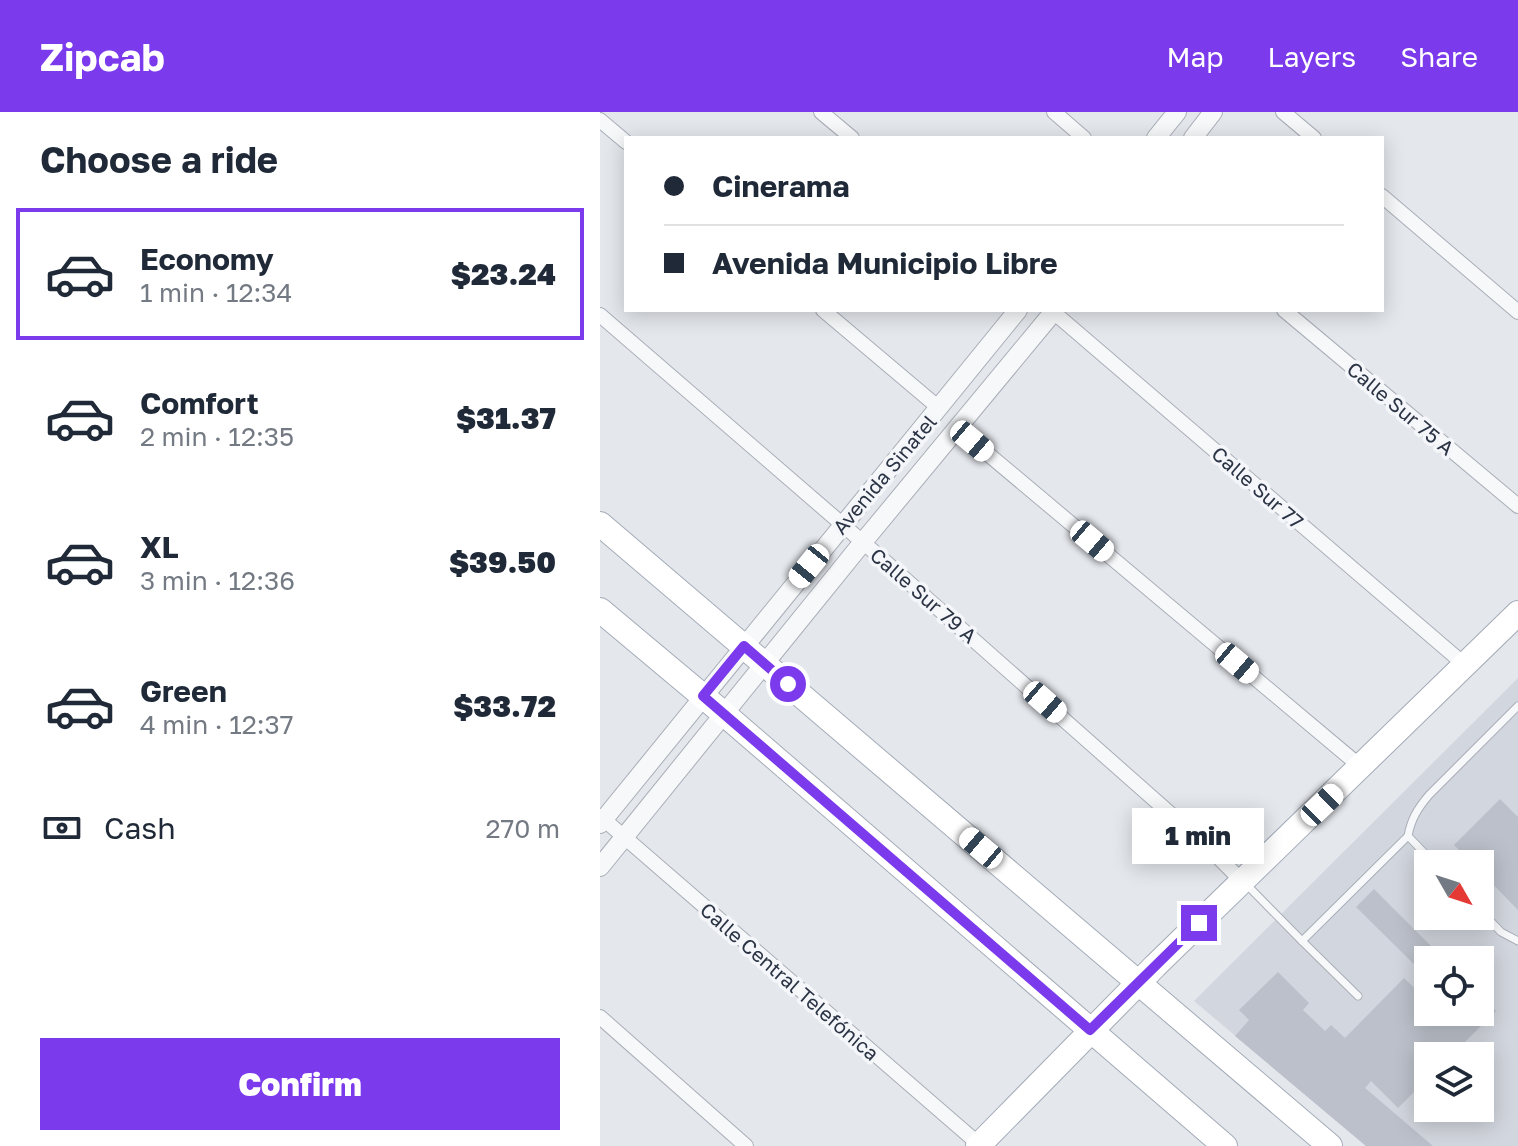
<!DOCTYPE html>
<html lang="en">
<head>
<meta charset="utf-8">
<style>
	body { margin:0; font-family:"Golos Text",sans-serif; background:#f6f6f7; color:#1f2937; height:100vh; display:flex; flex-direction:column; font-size:30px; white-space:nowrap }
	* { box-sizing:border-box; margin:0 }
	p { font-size:26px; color:#747a83 }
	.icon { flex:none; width:44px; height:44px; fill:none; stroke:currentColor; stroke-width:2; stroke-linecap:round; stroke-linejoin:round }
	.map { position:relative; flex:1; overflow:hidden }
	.details { display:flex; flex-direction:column; background:#fff; width:600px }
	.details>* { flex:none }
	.guide { position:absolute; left:24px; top:24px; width:760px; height:176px; border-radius:0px; box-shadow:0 4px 20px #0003; display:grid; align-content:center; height:176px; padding:0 40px; background:#fff }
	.needle { width:52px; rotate:129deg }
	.fabs { position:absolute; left:814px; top:738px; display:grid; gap:16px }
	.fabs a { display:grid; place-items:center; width:80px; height:80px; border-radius:0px; background:#fff; box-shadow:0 4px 20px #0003; font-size:40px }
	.end { position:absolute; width:36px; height:36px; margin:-18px; border:10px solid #7c3aed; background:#fff; box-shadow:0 0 0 4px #fff }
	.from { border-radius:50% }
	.bubble { position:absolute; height:56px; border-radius:0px; background:#fff; box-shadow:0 4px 20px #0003; font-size:26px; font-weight:800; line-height:56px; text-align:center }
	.car { position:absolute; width:24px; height:48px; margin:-24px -12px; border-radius:10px; box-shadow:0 0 6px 2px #0007; background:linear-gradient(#fff 24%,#345 0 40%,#fff 0 76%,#345 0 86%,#fff 0) }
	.guide b { display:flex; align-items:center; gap:28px; height:76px; font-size:30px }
	.guide b+b { border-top:2px solid #e0e1e3 }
	.guide i { width:20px; height:20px; background:#1f2937 }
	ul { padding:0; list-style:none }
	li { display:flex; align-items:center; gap:24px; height:132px; margin:0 16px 12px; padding:0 24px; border:4px solid transparent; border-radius:0px }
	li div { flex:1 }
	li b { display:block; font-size:30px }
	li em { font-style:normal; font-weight:800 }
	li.on { border-color:#7c3aed }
	li>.icon { width:72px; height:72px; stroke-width:1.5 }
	h2 { padding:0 40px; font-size:36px; line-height:96px }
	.pay { display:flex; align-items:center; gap:20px; height:88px; padding:0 40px; font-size:30px }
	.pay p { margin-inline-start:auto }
	.button { display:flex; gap:16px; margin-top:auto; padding:16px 40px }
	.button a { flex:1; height:92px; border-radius:0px; background:#7c3aed; color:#fff; font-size:32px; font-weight:800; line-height:92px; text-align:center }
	header { display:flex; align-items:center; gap:48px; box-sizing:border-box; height:112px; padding:0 40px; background:#7c3aed; color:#fff }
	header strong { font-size:38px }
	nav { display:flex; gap:44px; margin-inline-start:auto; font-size:28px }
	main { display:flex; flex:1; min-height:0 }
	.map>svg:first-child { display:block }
	.built { fill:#d2d6de; fill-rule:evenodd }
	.building { fill:#bbc0ca }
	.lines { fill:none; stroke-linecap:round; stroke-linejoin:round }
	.service-casing { stroke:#a9aeb7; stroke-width:9 }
	.minor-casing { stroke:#a9aeb7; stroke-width:16 }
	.tertiary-casing { stroke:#a9aeb7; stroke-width:20 }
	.primary-casing { stroke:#a3abb8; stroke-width:26 }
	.service { stroke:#f7f8fa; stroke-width:7 }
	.minor { stroke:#f7f8fa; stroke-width:14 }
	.tertiary { stroke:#f7f8fa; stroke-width:18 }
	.primary { stroke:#fff; stroke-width:24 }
	.route { stroke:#7c3aed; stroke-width:10 }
	.labels { text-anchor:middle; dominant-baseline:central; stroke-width:7; stroke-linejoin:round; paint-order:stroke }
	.street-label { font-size:20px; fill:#2b3445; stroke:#f4f6f9 }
</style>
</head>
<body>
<header>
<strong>Zipcab</strong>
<nav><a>Map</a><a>Layers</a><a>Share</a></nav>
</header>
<main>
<section class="details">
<h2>Choose a ride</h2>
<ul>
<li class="on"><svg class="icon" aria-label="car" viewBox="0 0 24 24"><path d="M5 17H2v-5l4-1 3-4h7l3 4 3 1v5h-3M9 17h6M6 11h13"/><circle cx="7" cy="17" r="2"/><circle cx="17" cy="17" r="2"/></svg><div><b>Economy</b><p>1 min · 12:34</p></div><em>$23.24</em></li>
<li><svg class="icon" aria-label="car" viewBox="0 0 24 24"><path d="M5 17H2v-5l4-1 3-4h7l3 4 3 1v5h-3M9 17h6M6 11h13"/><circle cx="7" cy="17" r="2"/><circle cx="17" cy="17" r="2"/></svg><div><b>Comfort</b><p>2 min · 12:35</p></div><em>$31.37</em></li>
<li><svg class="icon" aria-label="car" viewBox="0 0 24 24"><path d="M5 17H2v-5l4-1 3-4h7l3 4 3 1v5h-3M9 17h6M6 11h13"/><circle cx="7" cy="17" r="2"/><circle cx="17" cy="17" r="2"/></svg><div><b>XL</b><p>3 min · 12:36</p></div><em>$39.50</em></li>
<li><svg class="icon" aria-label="car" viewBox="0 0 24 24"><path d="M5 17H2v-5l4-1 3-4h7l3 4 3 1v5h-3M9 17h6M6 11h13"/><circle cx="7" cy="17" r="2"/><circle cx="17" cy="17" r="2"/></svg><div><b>Green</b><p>4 min · 12:37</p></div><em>$33.72</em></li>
</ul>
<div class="pay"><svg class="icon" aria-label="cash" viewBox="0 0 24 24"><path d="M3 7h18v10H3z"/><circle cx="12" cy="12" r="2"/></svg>Cash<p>270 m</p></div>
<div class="button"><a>Confirm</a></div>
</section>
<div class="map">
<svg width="918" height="1034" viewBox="0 0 918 1034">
	<rect width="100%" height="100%" fill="#e4e7ec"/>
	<!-- built -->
	<path class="built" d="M918,566V1034H766L594,889ZM828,752H880V804H828ZM828,848H880V900H828ZM828,944H880V996H828Z"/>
	<!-- building -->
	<g class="building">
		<path d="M900,687L918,705V798L880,759V752H873L854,733Z"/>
		<path d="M774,777L845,848H828V866L756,795Z"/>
		<path d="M678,860L709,891L703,898L725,919L731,913L745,926L804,866L828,889V900H880V883L896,899L851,944H828V966L798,996L771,969L765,976L833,1034H766L635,924L649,908L639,898Z"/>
	</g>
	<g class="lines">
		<defs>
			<g id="service">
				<path d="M835,752L808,724C811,707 818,696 829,683L918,594"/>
				<path d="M645,771L702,829L808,724"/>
				<path d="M880,798L901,820L918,829"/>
				<path d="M702,829L758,884"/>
			</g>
			<g id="minor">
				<path d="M221,0L252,26"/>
				<path d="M454,0L484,26"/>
				<path d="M683,0L714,26"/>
				<path d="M0,8L26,30"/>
				<path d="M782,84L918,200"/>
				<path d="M223,198L339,296"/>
				<path d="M451,198L865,553"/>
				<path d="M684,198L918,394"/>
				<path d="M0,203L280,445L609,736L642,769"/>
				<path d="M357,316L761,655"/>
				<path d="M0,704L381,1034"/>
				<path d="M0,905L146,1034"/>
			</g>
			<g id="tertiary">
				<path d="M556,26L577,0"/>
				<path d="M593,26L613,0"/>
				<path d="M0,712L418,198"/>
				<path d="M0,755L263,430L455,198"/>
			</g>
			<g id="primary">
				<path d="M0,412L730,1034"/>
				<path d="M0,498L123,601L625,1034"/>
				<path d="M378,1034L555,854L918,501"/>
			</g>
		</defs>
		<!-- service casing -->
		<use href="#service" class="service-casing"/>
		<!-- minor casing -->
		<use href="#minor" class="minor-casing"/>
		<!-- tertiary casing -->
		<use href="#tertiary" class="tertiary-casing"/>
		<!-- primary casing -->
		<use href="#primary" class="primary-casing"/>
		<!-- service -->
		<use href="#service" class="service"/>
		<!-- minor -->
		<use href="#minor" class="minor"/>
		<!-- tertiary -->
		<use href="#tertiary" class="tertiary"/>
		<!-- primary -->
		<use href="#primary" class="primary"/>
	</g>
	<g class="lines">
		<!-- route -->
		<path class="route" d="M188,572L144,534L103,584L490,918L599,811"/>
	</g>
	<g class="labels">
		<!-- street labels -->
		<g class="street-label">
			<text transform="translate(801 296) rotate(40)">Calle Sur 75 A</text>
			<text transform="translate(284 362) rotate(-50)">Avenida Sinatel</text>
			<text transform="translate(658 375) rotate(41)">Calle Sur 77</text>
			<text transform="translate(324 483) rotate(41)">Calle Sur 79 A</text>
			<text transform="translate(190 869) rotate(41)">Calle Central Telefónica</text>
		</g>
	</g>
</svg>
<div class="fabs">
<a><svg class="needle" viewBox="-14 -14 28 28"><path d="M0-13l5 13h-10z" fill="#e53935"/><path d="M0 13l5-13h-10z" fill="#747a83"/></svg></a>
<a><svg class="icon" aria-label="locate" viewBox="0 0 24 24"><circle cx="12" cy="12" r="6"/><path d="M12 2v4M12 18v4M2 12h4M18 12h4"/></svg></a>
<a><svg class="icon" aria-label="layers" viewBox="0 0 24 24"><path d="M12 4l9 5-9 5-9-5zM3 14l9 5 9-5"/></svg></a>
</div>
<i class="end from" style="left:188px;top:572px"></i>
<i class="end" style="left:599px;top:811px"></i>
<div class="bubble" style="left:532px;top:696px;width:132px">1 min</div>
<i class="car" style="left:372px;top:329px;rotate:130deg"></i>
<i class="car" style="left:492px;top:429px;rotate:130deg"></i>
<i class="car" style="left:209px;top:454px;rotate:219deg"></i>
<i class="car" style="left:637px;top:551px;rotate:130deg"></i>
<i class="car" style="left:445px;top:590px;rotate:131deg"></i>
<i class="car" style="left:722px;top:693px;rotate:46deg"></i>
<i class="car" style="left:381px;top:736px;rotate:310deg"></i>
<div class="guide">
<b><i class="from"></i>Cinerama</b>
<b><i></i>Avenida Municipio Libre</b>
</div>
</div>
</main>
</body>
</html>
